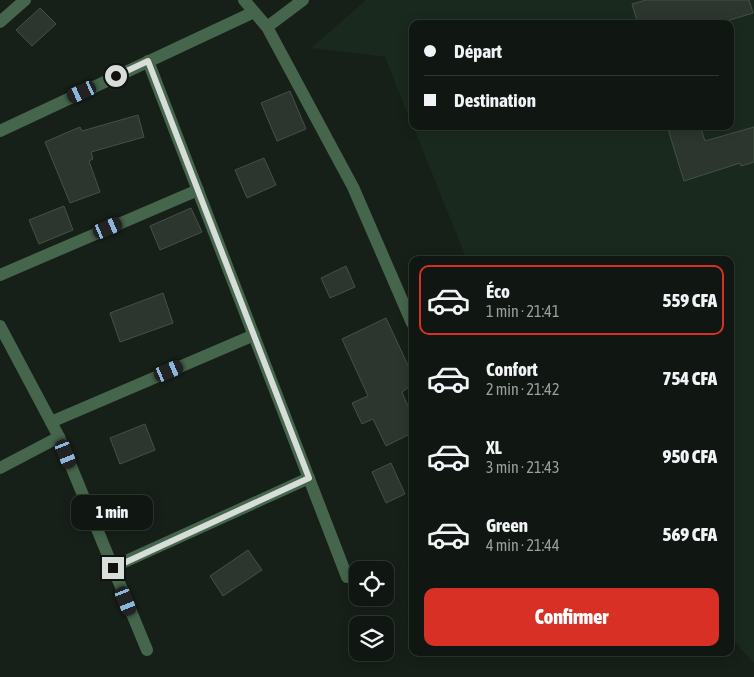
<!DOCTYPE html>
<html lang="fr">
<head>
<meta charset="utf-8">
<style>
	body { margin:0; font-family:"Asap Condensed",sans-serif; background:#1e2420; color:#f1f3f6; height:100vh; display:flex; flex-direction:column; font-size:19px; white-space:nowrap }
	* { box-sizing:border-box; margin:0 }
	p { font-size:16px; color:#9c9f9f }
	.icon { flex:none; width:28px; height:28px; fill:none; stroke:currentColor; stroke-width:2; stroke-linecap:round; stroke-linejoin:round }
	.map { position:relative; flex:1; overflow:hidden }
	.drawer { position:absolute; left:409px; top:256px; width:325px; height:400px; display:flex; flex-direction:column; background:#101712; border-radius:10px; box-shadow:0 2px 12px #0003,0 0 0 1px #303632 }
	.drawer>* { flex:none }
	.top-card { position:absolute; left:409px; top:20px; width:325px; height:110px; border-radius:10px; box-shadow:0 2px 12px #0003,0 0 0 1px #303632; display:grid; align-content:center; height:110px; padding:0 15px; background:#101712 }
	.fabs { position:absolute; left:349px; top:561px; display:grid; gap:10px }
	.fabs a { display:grid; place-items:center; width:45px; height:45px; border-radius:10px; background:#101712; box-shadow:0 2px 12px #0003,0 0 0 1px #303632; font-size:25px }
	.end { position:absolute; width:22px; height:22px; margin:-11px; border:6px solid #d7ddd8; background:#111; box-shadow:0 0 0 2px #111 }
	.from { border-radius:50% }
	.bubble { position:absolute; height:35px; border-radius:10px; background:#101712; box-shadow:0 2px 12px #0003,0 0 0 1px #303632; font-size:16px; font-weight:800; line-height:35px; text-align:center }
	.car { position:absolute; width:15px; height:30px; margin:-15px -8px; border-radius:6px; box-shadow:0 0 4px 1px #0007; background:linear-gradient(#222 24%,#8ab4d8 0 40%,#222 0 76%,#8ab4d8 0 86%,#222 0) }
	.top-card b { display:flex; align-items:center; gap:18px; height:48px; font-size:19px }
	.top-card b+b { border-top:1px solid #303632 }
	.top-card i { width:12px; height:12px; background:#f1f3f6 }
	ul { padding:9px 0 0; list-style:none }
	li { display:flex; align-items:center; gap:15px; height:70px; margin:0 10px 8px; padding:0 5px; border:2px solid transparent; border-radius:10px }
	li div { flex:1 }
	li b { display:block; font-size:19px }
	li em { font-style:normal; font-weight:800 }
	li.selected { border-color:#d93025 }
	li>.icon { width:45px; height:45px; stroke-width:1.5 }
	.cta { display:flex; gap:10px; margin-top:auto; padding:10px 15px }
	.cta a { flex:1; height:58px; border-radius:10px; background:#d93025; color:#fff; font-size:20px; font-weight:800; line-height:58px; text-align:center }
	.map>svg:first-child { display:block }
	.built { fill:#1a291d }
	.building { fill:#2c362e; stroke:#455047 }
	.lines { fill:none; stroke-linecap:round; stroke-linejoin:round }
	.minor { stroke:#45664c; stroke-width:12 }
	.route { stroke:#d7ddd8; stroke-width:6 }
</style>
</head>
<body>
<div class="map">
<svg width="754" height="677" viewBox="0 0 754 677">
	<rect width="100%" height="100%" fill="#161f18"/>
	<!-- built -->
	<path class="built" d="M366,0H754V663L730,637V260H467L413,126H730V24H412V125L385,57L311,48Z"/>
	<!-- building -->
	<g class="building">
		<path d="M646,0H749L753,13L717,24H638L632,4Z"/>
		<path d="M40,8L56,24L32,46L16,30Z"/>
		<path d="M290,91L306,129L277,141L261,103Z"/>
		<path d="M138,115L144,137L91,152L93,159L89,161L100,192L70,203L45,142L80,127L82,131Z"/>
		<path d="M667,126H700L705,141L754,127V162L741,166L740,163L684,181Z"/>
		<path d="M264,158L276,185L247,198L235,170Z"/>
		<path d="M64,206L73,230L39,244L29,220Z"/>
		<path d="M191,208L202,232L160,250L150,226Z"/>
		<path d="M346,266L355,287L330,298L321,278Z"/>
		<path d="M163,293L173,323L120,342L110,313Z"/>
		<path d="M386,318L412,374V385L402,392L412,416V433L386,446L373,419L362,424L352,403L368,396L342,339Z"/>
		<path d="M145,424L155,450L120,464L110,438Z"/>
		<path d="M391,463L405,494L386,503L372,472Z"/>
		<path d="M248,550L262,570L223,596L210,576Z"/>
	</g>
	<g class="lines">
		<!-- minor -->
		<g class="minor">
			<path d="M244,0L267,27L353,187L412,323"/>
			<path d="M0,22L25,0"/>
			<path d="M267,27L303,0"/>
			<path d="M148,61L347,577"/>
			<path d="M0,131L254,12"/>
			<path d="M0,275L198,190"/>
			<path d="M0,326L59,437L147,650"/>
			<path d="M51,422L254,335"/>
			<path d="M0,468L59,437"/>
			<path d="M113,567L309,478"/>
		</g>
	</g>
	<g class="lines">
		<!-- route -->
		<path class="route" d="M113,568L309,478L148,61L116,76"/>
	</g>
</svg>
<div class="fabs">
<a><svg class="icon" aria-label="locate" viewBox="0 0 24 24"><circle cx="12" cy="12" r="6"/><path d="M12 2v4M12 18v4M2 12h4M18 12h4"/></svg></a>
<a><svg class="icon" aria-label="layers" viewBox="0 0 24 24"><path d="M12 4l9 5-9 5-9-5zM3 14l9 5 9-5"/></svg></a>
</div>
<i class="end from" style="left:116px;top:76px"></i>
<i class="end" style="left:113px;top:568px"></i>
<div class="bubble" style="left:71px;top:495px;width:82px">1 min</div>
<i class="car" style="left:82px;top:92px;rotate:245deg"></i>
<i class="car" style="left:108px;top:228px;rotate:67deg"></i>
<i class="car" style="left:169px;top:371px;rotate:67deg"></i>
<i class="car" style="left:66px;top:454px;rotate:158deg"></i>
<i class="car" style="left:126px;top:601px;rotate:158deg"></i>
<div class="top-card">
<b><i class="from"></i>Départ</b>
<b><i></i>Destination</b>
</div>
<section class="drawer">
<ul>
<li class="selected"><svg class="icon" aria-label="car" viewBox="0 0 24 24"><path d="M5 17H2v-5l4-1 3-4h7l3 4 3 1v5h-3M9 17h6M6 11h13"/><circle cx="7" cy="17" r="2"/><circle cx="17" cy="17" r="2"/></svg><div><b>Éco</b><p>1 min · 21:41</p></div><em>559 CFA</em></li>
<li><svg class="icon" aria-label="car" viewBox="0 0 24 24"><path d="M5 17H2v-5l4-1 3-4h7l3 4 3 1v5h-3M9 17h6M6 11h13"/><circle cx="7" cy="17" r="2"/><circle cx="17" cy="17" r="2"/></svg><div><b>Confort</b><p>2 min · 21:42</p></div><em>754 CFA</em></li>
<li><svg class="icon" aria-label="car" viewBox="0 0 24 24"><path d="M5 17H2v-5l4-1 3-4h7l3 4 3 1v5h-3M9 17h6M6 11h13"/><circle cx="7" cy="17" r="2"/><circle cx="17" cy="17" r="2"/></svg><div><b>XL</b><p>3 min · 21:43</p></div><em>950 CFA</em></li>
<li><svg class="icon" aria-label="car" viewBox="0 0 24 24"><path d="M5 17H2v-5l4-1 3-4h7l3 4 3 1v5h-3M9 17h6M6 11h13"/><circle cx="7" cy="17" r="2"/><circle cx="17" cy="17" r="2"/></svg><div><b>Green</b><p>4 min · 21:44</p></div><em>569 CFA</em></li>
</ul>
<div class="cta"><a>Confirmer</a></div>
</section>
</div>
</body>
</html>
